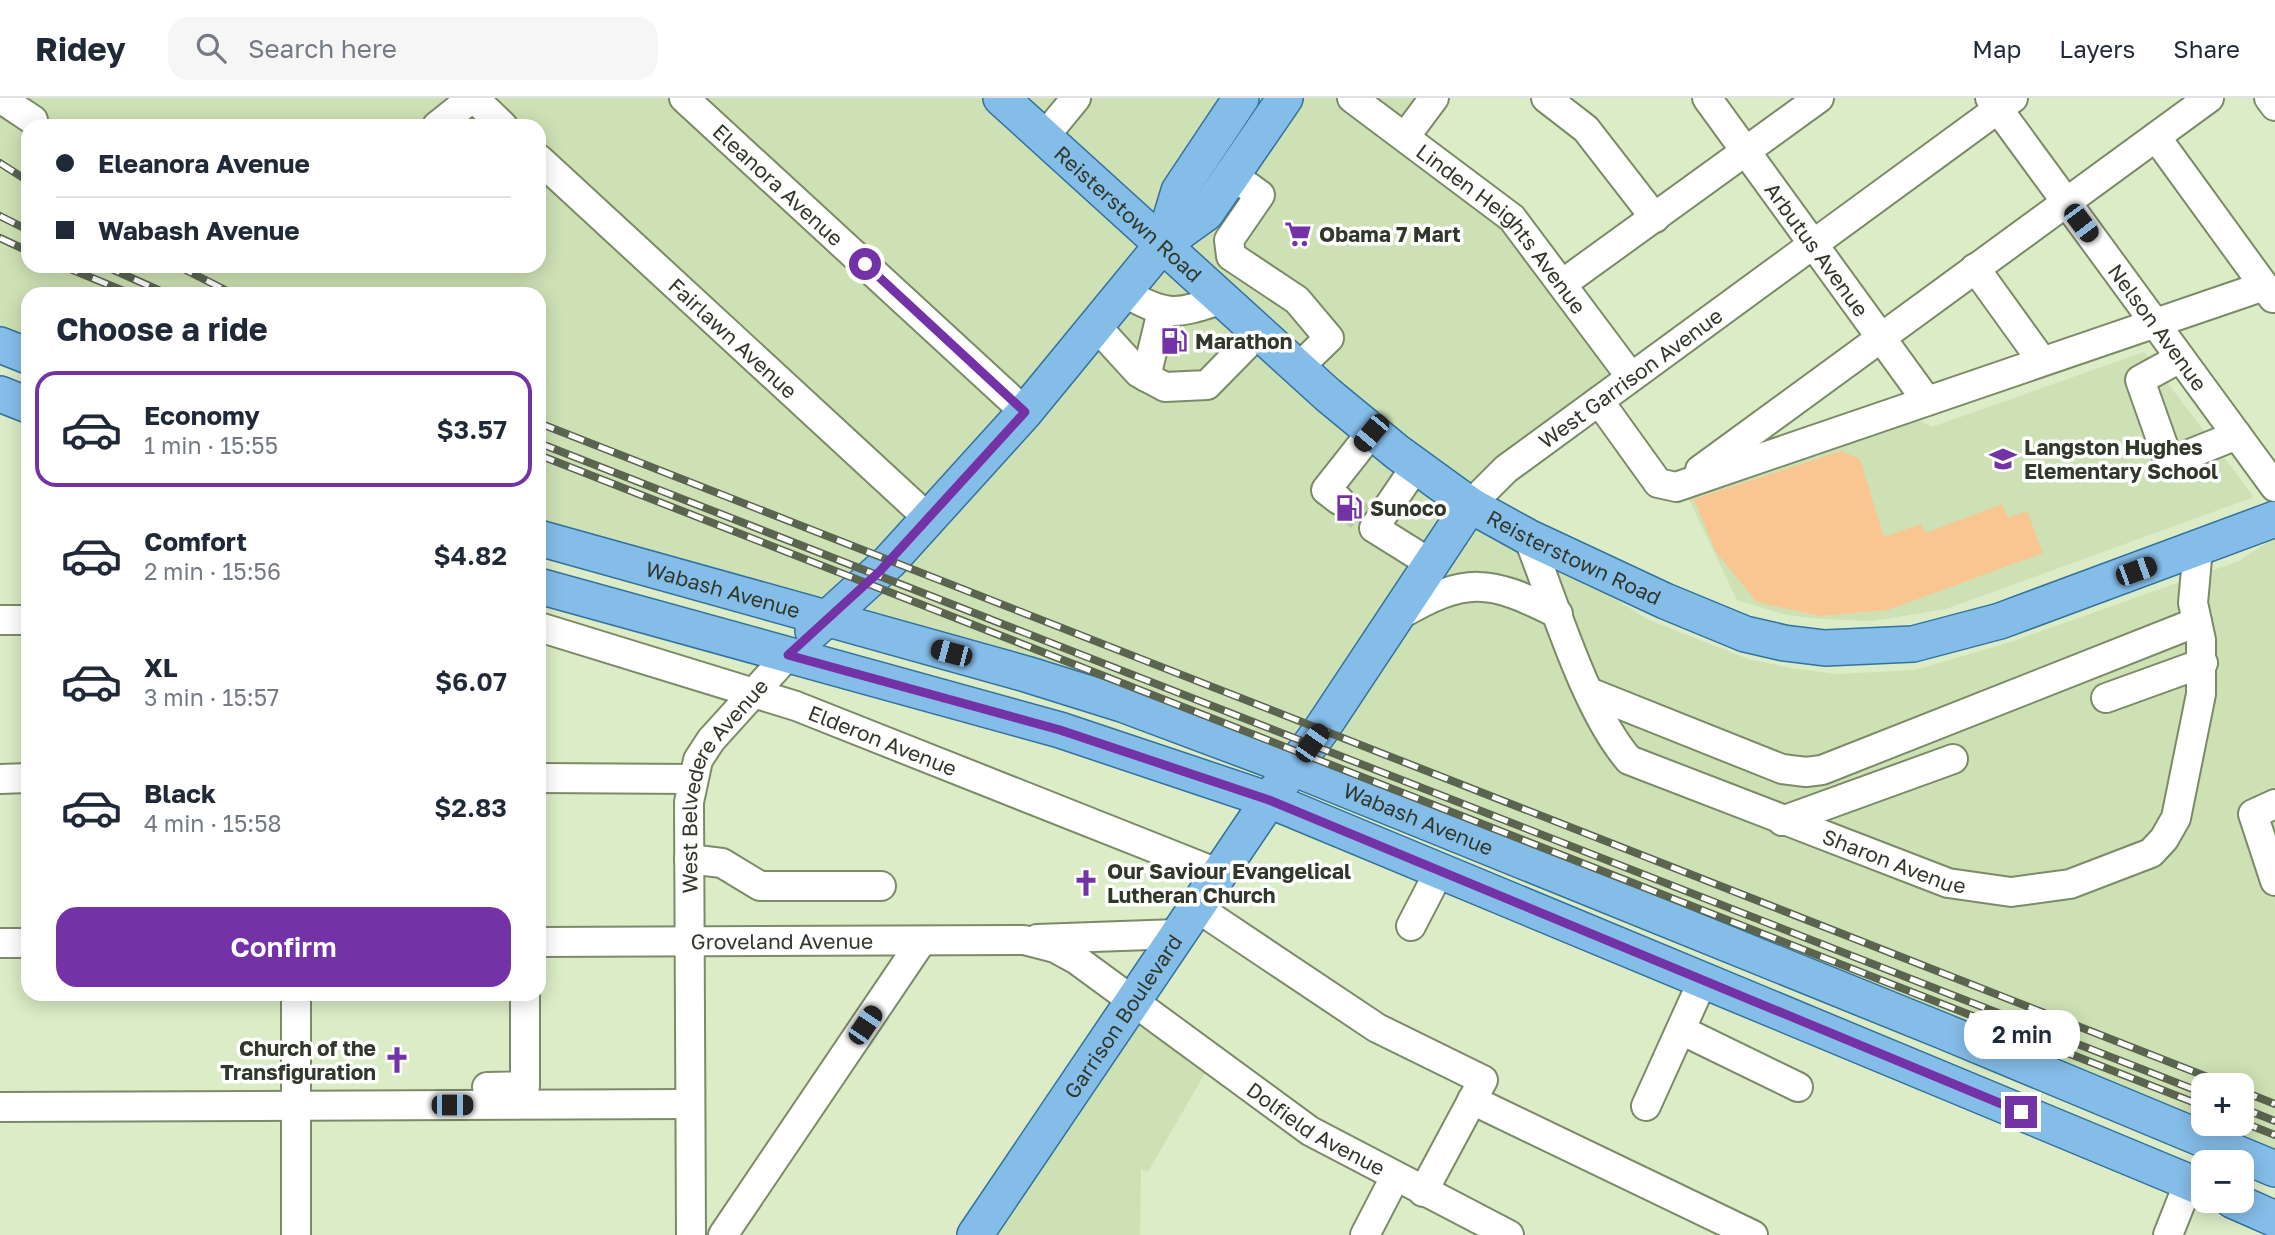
<!DOCTYPE html>
<html lang="en">
<head>
<meta charset="utf-8">
<style>
	body { margin:0; font-family:"Golos Text",sans-serif; background:#f6f6f7; color:#1f2937; height:100vh; display:flex; flex-direction:column; font-size:26px; white-space:nowrap }
	* { box-sizing:border-box; margin:0 }
	p { font-size:23px; color:#747a83 }
	.icon { flex:none; width:38px; height:38px; fill:none; stroke:currentColor; stroke-width:2; stroke-linecap:round; stroke-linejoin:round }
	.map { position:relative; flex:1; overflow:hidden }
	.panel { position:absolute; left:21px; top:189px; width:525px; height:714px; display:flex; flex-direction:column; background:#fff; border-radius:21px; box-shadow:0 4px 18px #0003 }
	.panel>* { flex:none }
	.guide { position:absolute; left:21px; top:21px; width:525px; height:154px; border-radius:21px; box-shadow:0 4px 18px #0003; display:grid; align-content:center; height:154px; padding:0 35px; background:#fff }
	.buttons { position:absolute; left:2191px; top:975px; display:grid; gap:14px }
	.buttons a { display:grid; place-items:center; width:63px; height:63px; border-radius:14px; background:#fff; box-shadow:0 4px 18px #0003; font-size:35px }
	.end { position:absolute; width:32px; height:32px; margin:-16px; border:9px solid #7432a7; background:#fff; box-shadow:0 0 0 4px #fff }
	.from { border-radius:50% }
	.bubble { position:absolute; height:49px; border-radius:21px; background:#fff; box-shadow:0 4px 18px #0003; font-size:23px; font-weight:600; line-height:49px; text-align:center }
	.car { position:absolute; width:21px; height:42px; margin:-21px -10px; border-radius:9px; box-shadow:0 0 5px 2px #0007; background:linear-gradient(#222 24%,#8ab4d8 0 40%,#222 0 76%,#8ab4d8 0 86%,#222 0) }
	.guide b { display:flex; align-items:center; gap:24px; height:66px; font-size:26px }
	.guide b+b { border-top:2px solid #e0e1e3 }
	.guide i { width:18px; height:18px; background:#1f2937 }
	ul { padding:0; list-style:none }
	li { display:flex; align-items:center; gap:21px; height:116px; margin:0 14px 10px; padding:0 21px; border:4px solid transparent; border-radius:21px }
	li div { flex:1 }
	li b { display:block; font-size:26px }
	li em { font-style:normal; font-weight:600 }
	li.on { border-color:#7432a7 }
	li>.icon { width:63px; height:63px; stroke-width:1.5 }
	h2 { padding:0 35px; font-size:32px; line-height:84px }
	.action { display:flex; gap:14px; margin-top:auto; padding:14px 35px }
	.action a { flex:1; height:80px; border-radius:21px; background:#7432a7; color:#fff; font-size:28px; font-weight:600; line-height:80px; text-align:center }
	header { display:flex; align-items:center; gap:42px; box-sizing:border-box; height:98px; padding:0 35px; background:#fff; border-bottom:2px solid #e0e1e3 }
	header strong { font-size:33px }
	nav { display:flex; gap:38px; margin-inline-start:auto; font-size:24px }
	.search { width:490px; height:63px; background:#f6f6f7; display:flex; align-items:center; gap:18px; box-sizing:border-box; padding:0 24px; border-radius:21px; color:#747a83; font-size:26px }
	.map>svg:first-child { display:block }
	.built { fill:#cee1b4; fill-rule:evenodd }
	.green { fill:#f9c692 }
	.lines { fill:none; stroke-linecap:round; stroke-linejoin:round }
	.minor-tunnel { stroke:#b9c8a7; stroke-width:28; stroke-dasharray:28 14; stroke-linecap:butt }
	.minor-casing { stroke:#7b8a67; stroke-width:32 }
	.major-casing { stroke:#32729d; stroke-width:38 }
	.minor { stroke:#fff; stroke-width:28 }
	.major { stroke:#85bde9; stroke-width:35 }
	.rail-casing { stroke:#5a644f; stroke-width:8 }
	.rail { stroke:#fff; stroke-width:5; stroke-dasharray:16; stroke-linecap:butt }
	.route { stroke:#7432a7; stroke-width:9 }
	.labels { text-anchor:middle; dominant-baseline:central; stroke-width:7; stroke-linejoin:round; paint-order:stroke }
	.street-label { font-size:21px; fill:#313829; stroke:#fff }
	.poi-label { font-size:21px; font-weight:bold; fill:#313829; stroke:#fff; text-anchor:start }
</style>
</head>
<body>
<header>
<strong>Ridey</strong>
<div class="search"><svg class="icon" aria-label="search" viewBox="0 0 24 24"><circle cx="10" cy="10" r="6"/><path d="M15 15l6 6"/></svg>Search here</div>
<nav><a>Map</a><a>Layers</a><a>Share</a></nav>
</header>
<div class="map">
<svg width="2275" height="1137" viewBox="0 0 2275 1137">
	<rect width="100%" height="100%" fill="#dbecc6"/>
	<!-- built -->
	<g class="built">
		<path d="M0,0H1433L1403,41L1514,129L1629,282L1467,408L1647,521L1748,561L1791,570L1835,576L1915,572L2008,545L2239,463L2275,439V1090L2242,1076V1064H2212L1287,686L1116,622L1021,592L539,458V196H28V277L0,266ZM28,28H539V168H28ZM2203,987H2242V1026H2203Z"/>
		<path d="M2144,254L2254,399L1946,511L1872,523L1820,521L1787,517L1737,502L1685,393L1910,318L1932,329Z"/>
		<path d="M1135,902L1212,963L1148,1074L1141,1071L1140,1137H978Z"/>
	</g>
	<!-- green -->
	<path class="green" d="M1841,353L1860,361L1884,439L1921,426L1925,435L2002,406L2008,420L2027,413L2043,455L1888,512L1820,518L1757,504L1716,454L1694,401Z"/>
	<g class="lines">
		<!-- minor-tunnel -->
		<path class="minor-tunnel" d="M1339,402L1360,419"/>
		<defs>
			<g id="minor">
				<path d="M0,0L33,22"/>
				<path d="M474,0L503,28"/>
				<path id="s1" d="M684,0L1025,314"/>
				<path id="s2" d="M1352,0L1512,120L1631,279"/>
				<path d="M1546,0L1586,31L1655,120"/>
				<path id="s3" d="M1707,0L1927,303"/>
				<path id="s4" d="M1990,0L2275,389"/>
				<path d="M2269,0L2275,8"/>
				<path d="M437,28L472,0"/>
				<path d="M1044,39L1076,0"/>
				<path d="M1405,39L1434,0"/>
				<path d="M2156,39L2273,200"/>
				<path id="s5" d="M539,61L928,420"/>
				<path d="M1231,76L1260,97L1229,142L1231,158L1297,202L1329,240L1298,270"/>
				<path d="M1975,170L2042,263"/>
				<path d="M1562,186L1819,0"/>
				<path d="M1123,194C1169,219 1174,217 1223,201"/>
				<path d="M1096,228L1139,275L1165,289L1207,287L1259,234"/>
				<path d="M2180,260L2140,282L2168,361L2172,363L2237,337"/>
				<path d="M1146,279L1162,213"/>
				<path d="M1599,303L1658,385L1676,389L2264,188"/>
				<path d="M1416,368L1374,430L1430,465"/>
				<path d="M1700,372L2209,0"/>
				<path d="M1339,402L1326,392L1371,335"/>
				<path id="s6" d="M1470,407L1506,371L2013,0"/>
				<path id="s7" d="M1528,439C1554,504 1585,611 1629,662L1948,785L2011,794L2070,786L2151,755L2164,741L2176,720L2201,596V542L2193,505L2198,450"/>
				<path d="M1398,518C1466,478 1489,481 1558,516"/>
				<path d="M0,522H28"/>
				<path id="s8" d="M539,529L796,608L1220,776"/>
				<path d="M1589,594L1782,671L1806,674L1822,672L2197,524"/>
				<path d="M2106,600L2203,565"/>
				<path d="M539,680L693,681"/>
				<path d="M0,681L28,680"/>
				<path d="M2275,706L2253,716L2275,783"/>
				<path d="M1782,723L1953,661"/>
				<path d="M689,761L722,765L760,788H881"/>
				<path d="M1196,809L1377,930L1483,982L1423,1094"/>
				<path d="M1411,828L1440,772"/>
				<path d="M1037,841L1178,836"/>
				<path id="s9" d="M539,844L1024,842L1055,850L1077,862L1310,1033L1509,1137"/>
				<path d="M0,845H28"/>
				<path d="M296,896V1137"/>
				<path d="M1681,932L1798,989"/>
				<path d="M487,989L525,988V896"/>
				<path d="M1472,1002L1753,1137"/>
				<path d="M1646,1008L1703,882"/>
				<path d="M0,1009L690,1006"/>
				<path id="s10" d="M691,1137L689,704L698,662L711,642L788,557"/>
				<path d="M723,1137L921,844"/>
				<path d="M1365,1137L1395,1079"/>
				<path d="M2168,1137L2189,1084"/>
			</g>
			<g id="major">
				<path id="s11" d="M1001,0L1328,297L1397,354L1470,407L1528,439L1665,503L1745,536L1784,545L1825,550L1913,546L2000,523L2275,421"/>
				<path d="M1163,146L1179,93L1241,0"/>
				<path d="M0,247L28,258"/>
				<path d="M0,296L28,307"/>
				<path id="s12" d="M539,440L1026,576L1122,606L1293,670L1943,933L2275,1071"/>
				<path d="M539,488L1060,632L1269,702L2203,1090"/>
				<path d="M813,533L890,463L1025,314L1163,146L1206,115L1285,0"/>
				<path d="M2232,1102L2275,1121"/>
				<path id="s13" d="M975,1137L1269,702L1321,632L1470,407"/>
			</g>
		</defs>
		<!-- minor casing -->
		<use href="#minor" class="minor-casing"/>
		<!-- major casing -->
		<use href="#major" class="major-casing"/>
		<!-- minor -->
		<use href="#minor" class="minor"/>
		<!-- major -->
		<use href="#major" class="major"/>
		<defs>
			<g id="rail">
				<path d="M0,65L28,83"/>
				<path d="M0,118L28,132"/>
				<path d="M0,140L28,153"/>
				<path d="M63,168L131,196"/>
				<path d="M105,168L167,196"/>
				<path d="M178,168L233,196"/>
				<path d="M539,325L2228,987"/>
				<path d="M539,345L2203,995"/>
				<path d="M539,357L2203,1008"/>
				<path d="M2242,993L2275,1006"/>
				<path d="M2242,1010L2275,1023"/>
				<path d="M2242,1024L2275,1037"/>
			</g>
		</defs>
		<!-- rail casing -->
		<use href="#rail" class="rail-casing"/>
		<!-- rail -->
		<use href="#rail" class="rail"/>
	</g>
	<g class="lines">
		<!-- route -->
		<path class="route" d="M865,166L1025,314L880,473L788,557L1060,632L1269,702L2021,1014"/>
	</g>
	<!-- icons -->
	<defs>
		<symbol id="supermarket-bare" viewBox="-9 -9 18 18"><path d="M-6-5.5h2.5l.6 2H6L4.5 2H-2.5L-4.4-4H-6ZM-1.5 3.2a1.3 1.3 0 1 0 .1 0ZM3 3.2a1.3 1.3 0 1 0 .1 0Z" fill="#7432a7" stroke="#fff" stroke-width="2.5" paint-order="stroke"/></symbol>
		<symbol id="fuel-bare" viewBox="-9 -9 18 18"><path d="M-5.5-6h7V0h2V4h1.3V-2.5L3-4.5l.8-.8L6-3V5H2.5V1h-1V6h-7ZM-4.2-4.7v3.2H.2V-4.7Z" fill="#7432a7" stroke="#fff" stroke-width="2.5" paint-order="stroke"/></symbol>
		<symbol id="school-bare" viewBox="-9 -9 18 18"><path d="M0-5L7-2L0 1L-7-2ZM-4 1L0 2.5L4 1V4Q0 6-4 4Z" fill="#7432a7" stroke="#fff" stroke-width="2.5" paint-order="stroke"/></symbol>
		<symbol id="church-bare" viewBox="-9 -9 18 18"><path d="M-1.2-6h2.4v3.5h3.3v2.4h-3.3V6h-2.4V-.1h-3.3v-2.4h3.3Z" fill="#7432a7" stroke="#fff" stroke-width="2.5" paint-order="stroke"/></symbol>
	</defs>
	<g fill-rule="evenodd">
		<use href="#supermarket-bare" x="1279" y="117" width="38" height="38"/>
		<use href="#fuel-bare" x="1155" y="224" width="38" height="38"/>
		<use href="#school-bare" x="1984" y="342" width="38" height="38"/>
		<use href="#fuel-bare" x="1330" y="391" width="38" height="38"/>
		<use href="#church-bare" x="1067" y="766" width="38" height="38"/>
		<use href="#church-bare" x="378" y="943" width="38" height="38"/>
	</g>
	<g class="labels">
		<!-- street labels -->
		<g class="street-label">
			<text stroke="none"><textPath href="#s1" startOffset="128">Eleanora Avenue</textPath></text>
			<text stroke="none"><textPath href="#s11" startOffset="172">Reisterstown Road</textPath></text>
			<text stroke="none"><textPath href="#s2" startOffset="200">Linden Heights Avenue</textPath></text>
			<text stroke="none"><textPath href="#s3" startOffset="187">Arbutus Avenue</textPath></text>
			<text stroke="none"><textPath href="#s4" startOffset="284">Nelson Avenue</textPath></text>
			<text stroke="none"><textPath href="#s5" startOffset="264">Fairlawn Avenue</textPath></text>
			<text stroke="none"><textPath href="#s6" startOffset="205">West Garrison Avenue</textPath></text>
			<text stroke="none"><textPath href="#s11" startOffset="738">Reisterstown Road</textPath></text>
			<text stroke="none"><textPath href="#s12" startOffset="191">Wabash Avenue</textPath></text>
			<text stroke="none"><textPath href="#s8" startOffset="362">Elderon Avenue</textPath></text>
			<text stroke="none"><textPath href="#s10" startOffset="460">West Belvedere Avenue</textPath></text>
			<text stroke="none"><textPath href="#s12" startOffset="924">Wabash Avenue</textPath></text>
			<text stroke="none"><textPath href="#s7" startOffset="530">Sharon Avenue</textPath></text>
			<text stroke="none"><textPath href="#s9" startOffset="243">Groveland Avenue</textPath></text>
			<text stroke="none"><textPath href="#s13" startOffset="264">Garrison Boulevard</textPath></text>
			<text stroke="none"><textPath href="#s9" startOffset="835">Dolfield Avenue</textPath></text>
		</g>
		<!-- poi labels -->
		<g class="poi-label">
			<text x="1319" y="136">Obama 7 Mart</text>
			<text x="1195" y="243">Marathon</text>
			<text x="2024" y="349">Langston Hughes<tspan x="2024" dy="24">Elementary School</tspan></text>
			<text x="1370" y="410">Sunoco</text>
			<text x="1107" y="773">Our Saviour Evangelical<tspan x="1107" dy="24">Lutheran Church</tspan></text>
			<text x="376" y="950" text-anchor="end">Church of the<tspan x="376" dy="24">Transfiguration</tspan></text>
		</g>
	</g>
</svg>
<div class="buttons">
<a>+</a>
<a>−</a>
</div>
<i class="end from" style="left:865px;top:166px"></i>
<i class="end" style="left:2021px;top:1014px"></i>
<div class="bubble" style="left:1964px;top:912px;width:116px">2 min</div>
<i class="car" style="left:2081px;top:125px;rotate:143deg"></i>
<i class="car" style="left:1371px;top:335px;rotate:220deg"></i>
<i class="car" style="left:2136px;top:473px;rotate:70deg"></i>
<i class="car" style="left:951px;top:555px;rotate:285deg"></i>
<i class="car" style="left:1312px;top:645px;rotate:35deg"></i>
<i class="car" style="left:865px;top:927px;rotate:34deg"></i>
<i class="car" style="left:452px;top:1007px;rotate:90deg"></i>
<div class="guide">
<b><i class="from"></i>Eleanora Avenue</b>
<b><i></i>Wabash Avenue</b>
</div>
<section class="panel">
<h2>Choose a ride</h2>
<ul>
<li class="on"><svg class="icon" aria-label="car" viewBox="0 0 24 24"><path d="M5 17H2v-5l4-1 3-4h7l3 4 3 1v5h-3M9 17h6M6 11h13"/><circle cx="7" cy="17" r="2"/><circle cx="17" cy="17" r="2"/></svg><div><b>Economy</b><p>1 min · 15:55</p></div><em>$3.57</em></li>
<li><svg class="icon" aria-label="car" viewBox="0 0 24 24"><path d="M5 17H2v-5l4-1 3-4h7l3 4 3 1v5h-3M9 17h6M6 11h13"/><circle cx="7" cy="17" r="2"/><circle cx="17" cy="17" r="2"/></svg><div><b>Comfort</b><p>2 min · 15:56</p></div><em>$4.82</em></li>
<li><svg class="icon" aria-label="car" viewBox="0 0 24 24"><path d="M5 17H2v-5l4-1 3-4h7l3 4 3 1v5h-3M9 17h6M6 11h13"/><circle cx="7" cy="17" r="2"/><circle cx="17" cy="17" r="2"/></svg><div><b>XL</b><p>3 min · 15:57</p></div><em>$6.07</em></li>
<li><svg class="icon" aria-label="car" viewBox="0 0 24 24"><path d="M5 17H2v-5l4-1 3-4h7l3 4 3 1v5h-3M9 17h6M6 11h13"/><circle cx="7" cy="17" r="2"/><circle cx="17" cy="17" r="2"/></svg><div><b>Black</b><p>4 min · 15:58</p></div><em>$2.83</em></li>
</ul>
<div class="action"><a>Confirm</a></div>
</section>
</div>
</body>
</html>
